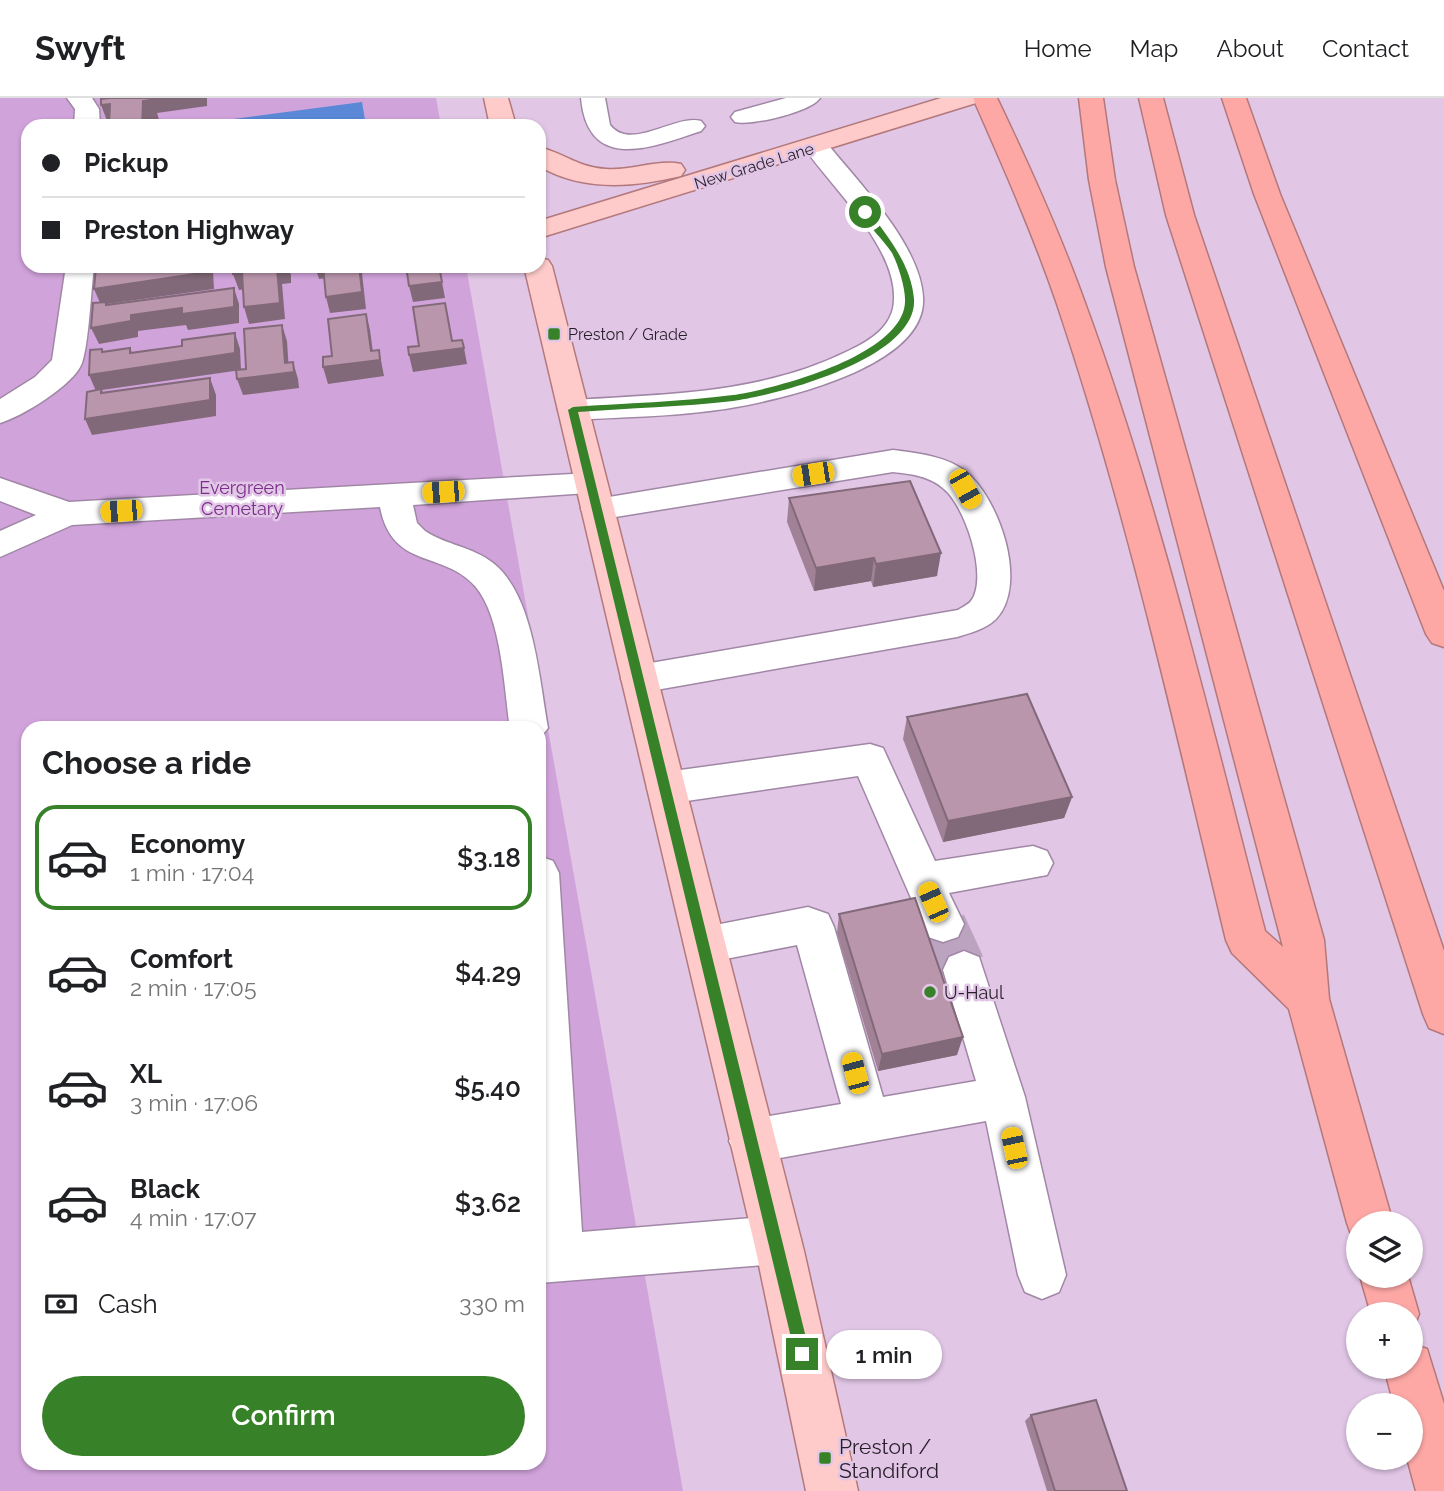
<!DOCTYPE html>
<html lang="en">
<head>
<meta charset="utf-8">
<style>
	body { margin:0; font-family:Raleway,sans-serif; background:#f2f2f2; color:#202124; height:100vh; display:flex; flex-direction:column; font-size:26px; white-space:nowrap }
	* { box-sizing:border-box; margin:0 }
	p { font-size:23px; color:#757577 }
	.icon { flex:none; width:38px; height:38px; fill:none; stroke:currentColor; stroke-width:2; stroke-linecap:round; stroke-linejoin:round }
	.map { position:relative; flex:1; overflow:hidden }
	.sheet { position:absolute; left:21px; top:623px; width:525px; height:749px; display:flex; flex-direction:column; background:#fff; border-radius:21px; box-shadow:0 2px 5px #0004 }
	.sheet>* { flex:none }
	.top-card { position:absolute; left:21px; top:21px; width:525px; height:154px; border-radius:21px; box-shadow:0 2px 5px #0004; display:grid; align-content:center; height:154px; padding:0 21px; background:#fff }
	.buttons { position:absolute; left:1346px; top:1113px; display:grid; gap:14px }
	.buttons a { display:grid; place-items:center; width:77px; height:77px; border-radius:50%; background:#fff; box-shadow:0 2px 5px #0004; font-size:35px }
	.end { position:absolute; width:32px; height:32px; margin:-16px; border:9px solid #378128; background:#fff; box-shadow:0 0 0 4px #fff }
	.from { border-radius:50% }
	.bubble { position:absolute; height:49px; border-radius:24px; background:#fff; box-shadow:0 2px 5px #0004; font-size:23px; font-weight:600; line-height:49px; text-align:center }
	.car { position:absolute; width:21px; height:42px; margin:-21px -10px; border-radius:9px; box-shadow:0 0 5px 2px #0007; background:linear-gradient(#f5c518 24%,#345 0 40%,#f5c518 0 76%,#345 0 86%,#f5c518 0) }
	.top-card b { display:flex; align-items:center; gap:24px; height:66px; font-size:26px }
	.top-card b+b { border-top:2px solid #e0e0e0 }
	.top-card i { width:18px; height:18px; background:#202124 }
	ul { padding:0; list-style:none }
	li { display:flex; align-items:center; gap:21px; height:105px; margin:0 14px 10px; padding:0 7px; border:4px solid transparent; border-radius:21px }
	li div { flex:1 }
	li b { display:block; font-size:26px }
	li em { font-style:normal; font-weight:600 }
	li.current { border-color:#378128 }
	li>.icon { width:63px; height:63px; stroke-width:1.5 }
	h2 { padding:0 21px; font-size:32px; line-height:84px }
	.pay { display:flex; align-items:center; gap:18px; height:77px; padding:0 21px; font-size:26px }
	.pay p { margin-inline-start:auto }
	.button { display:flex; gap:14px; margin-top:auto; padding:14px 21px }
	.button a { flex:1; height:80px; border-radius:42px; background:#378128; color:#fff; font-size:28px; font-weight:600; line-height:80px; text-align:center }
	header { display:flex; align-items:center; gap:42px; box-sizing:border-box; height:98px; padding:0 35px; background:#fff; border-bottom:2px solid #e0e0e0 }
	header strong { font-size:33px }
	nav { display:flex; gap:38px; margin-inline-start:auto; font-size:24px }
	.map>svg:first-child { display:block }
	.green { fill:#d1a3db; fill-rule:evenodd }
	.water { fill:#5a88d7 }
	.lines { fill:none; stroke-linecap:round; stroke-linejoin:round }
	.minor-tunnel { stroke:#bca4c0; stroke-width:46; stroke-dasharray:46 23; stroke-linecap:butt }
	.minor-casing { stroke:#a187a6; stroke-width:3 }
	.major-casing { stroke:#b3787b; stroke-width:3 }
	.highway-casing { stroke:#b3787b; stroke-width:3 }
	.minor { fill:#fff; fill-rule:evenodd }
	.major { fill:#fecbca; fill-rule:evenodd }
	.highway { fill:#fea8a6; fill-rule:evenodd }
	.wall { fill:#a08195 }
	.shaded-wall { fill:#826979 }
	.building { fill:#ba96ad; stroke:#826979; stroke-width:2 }
	.route { fill:#378128 }
	.poi-dot { fill:#378128; stroke:#e1c6e6; stroke-width:2.5 }
	.labels { text-anchor:middle; dominant-baseline:central; stroke-width:5; stroke-linejoin:round; paint-order:stroke }
	.far-street-label { font-size:16px; fill:#281e2a; stroke:#e1c6e6 }
	.far-poi-label { font-size:16px; fill:#281e2a; stroke:#e1c6e6; text-anchor:start }
	.park-label { font-size:18px; fill:#7b2e8b; stroke:#e1c6e6 }
	.poi-label { font-size:18px; fill:#281e2a; stroke:#e1c6e6; text-anchor:start }
	.near-poi-label { font-size:21px; fill:#281e2a; stroke:#e1c6e6; text-anchor:start }
</style>
</head>
<body>
<header>
<strong>Swyft</strong>
<nav><a>Home</a><a>Map</a><a>About</a><a>Contact</a></nav>
</header>
<div class="map">
<svg width="1444" height="1393" viewBox="0 0 1444 1393">
	<rect width="100%" height="100%" fill="#e1c6e6"/>
	<!-- green -->
	<path class="green" d="M0,0H436L441,28H28V168H466L683,1393H0ZM28,630H539V1365H28Z"/>
	<!-- water -->
	<path class="water" d="M362,4L366,28H219L218,23Z"/>
	<g class="lines">
		<!-- minor-tunnel -->
		<path class="minor-tunnel" d="M943,826L964,872"/>
		<defs>
			<g id="minor">
				<path d="M67,0H92L99,11L100,28H74L75,11Z"/>
				<path d="M581,0H605L610,27C631,54 675,16 701,23L705,28L701,33C651,50 588,75 581,0Z"/>
				<path d="M786,0H820C811,14 751,28 735,24L731,19L735,14Z"/>
				<path d="M816,40L825,43C857,83 920,146 923,199C928,271 770,305 717,312C669,319 621,319 573,322L562,319L558,312L562,305L573,302C668,296 761,296 848,253C870,243 894,228 894,201C896,148 831,89 803,48L807,43Z"/>
				<path d="M66,168H94C91,192 89,245 82,265C74,287 21,319 0,325V301L35,279L52,262Z"/>
				<path d="M893,352C916,355 946,358 965,373C999,400 1029,486 996,521C986,531 970,535 957,539L639,595L626,591L621,581L626,571L639,567L958,512C962,509 968,507 971,503C989,479 965,408 944,391C930,378 911,376 893,374L597,422L585,419L581,411L585,403Z"/>
				<path d="M591,375L602,378L607,386L602,394L413,407L417,425L425,433C446,447 473,449 493,465C534,497 539,581 548,630L539,641V630H510C504,591 502,519 475,488C443,452 392,472 380,409L72,427L0,459V433L36,417L0,403V380L69,404Z"/>
				<path d="M870,646L883,650L935,763L1033,748L1047,753L1053,765L1047,777L949,795L964,826L958,839L943,844L928,839L858,678L666,706L652,701L647,690L652,679L666,674Z"/>
				<path d="M539,758L553,763L559,775L582,1134L777,1118L794,1125L801,1142L794,1159L777,1166L539,1185Z"/>
				<path d="M808,809L828,816L834,829L883,999L976,983L943,872L949,859L964,853L979,859L1025,999L1066,1177L1059,1194L1042,1201L1025,1194L1018,1177L986,1023L752,1065L736,1058L729,1043L736,1028L752,1021L841,1006L797,847L705,865L690,860L684,847L690,834L705,829Z"/>
			</g>
			<g id="major">
				<path d="M484,0H508L516,28H490Z"/>
				<path d="M941,0H979L976,5L539,140V123Z"/>
				<path d="M539,49C563,55 580,70 606,71C630,73 659,61 681,66L685,72L681,78C635,89 582,94 539,68Z"/>
				<path d="M539,160L548,162L552,168L804,1153L858,1393H806L756,1153L524,168H539Z"/>
			</g>
			<g id="highway">
				<path d="M973,0H997C1029,67 1060,135 1085,205C1160,409 1210,622 1265,833L1283,849L1106,169L1089,82L1079,0H1103L1115,82L1134,169L1324,842L1329,901L1393,1125H1358V1144L1353,1142L1347,1125L1289,911L1232,855L1226,842C1175,629 1127,414 1057,206C1033,136 1003,68 973,0Z"/>
				<path d="M1139,0H1163L1194,117L1444,853V936L1429,930L1423,916L1166,117Z"/>
				<path d="M1222,0H1246L1280,96L1444,493V549L1432,545L1426,536L1254,96Z"/>
				<path d="M1360,1178H1408L1419,1216L1412,1233L1410,1216H1371Z"/>
				<path d="M1410,1245L1427,1251L1444,1306V1393H1416L1407,1360H1410V1307H1394L1384,1269H1410Z"/>
			</g>
		</defs>
		<!-- minor casing -->
		<use href="#minor" class="minor-casing"/>
		<!-- major casing -->
		<use href="#major" class="major-casing"/>
		<!-- highway casing -->
		<use href="#highway" class="highway-casing"/>
		<!-- minor -->
		<use href="#minor" class="minor"/>
		<!-- major -->
		<use href="#major" class="major"/>
		<!-- highway -->
		<use href="#highway" class="highway"/>
	</g>
	<!-- wall -->
	<g class="wall">
		<path d="M789,400L937,478L873,489L871,483L814,493L787,424Z"/>
		<path d="M907,619L1072,699L1064,720L943,744L903,641Z"/>
		<path d="M839,816L957,957L878,973L837,835Z"/>
		<path d="M1031,1317L1127,1393H1047L1025,1323Z"/>
	</g>
	<!-- shaded-wall -->
	<g class="shaded-wall">
		<path d="M143,0H207V8L157,15L161,28H109L101,7Z"/>
		<path d="M208,168H211L213,173L214,191L107,206L113,220L101,207L94,191Z"/>
		<path d="M288,168L291,177V185L282,186L285,221L249,226L244,209L277,170Z"/>
		<path d="M315,168H324L327,180L319,181Z"/>
		<path d="M359,168H370L371,174L362,175L366,211L330,215L326,199Z"/>
		<path d="M439,168L445,200L413,204L409,188Z"/>
		<path d="M242,174L247,191L239,192L233,176Z"/>
		<path d="M234,190L239,206V225L188,232L186,227L138,233V239L99,246L91,230L131,217Z"/>
		<path d="M366,216L370,232L374,262L379,252L384,278L328,286L323,269L371,253Z"/>
		<path d="M282,227L287,243L289,274L293,264L298,281L299,290L243,297L237,281L285,265Z"/>
		<path d="M235,235L240,251L241,272L102,292L109,308L96,293L89,277L130,255V250L137,266Z"/>
		<path d="M464,250L467,266L413,274L409,257Z"/>
		<path d="M210,280L216,297V318L92,337L85,321Z"/>
		<path d="M941,455L937,478L873,489L876,466Z"/>
		<path d="M874,460L871,483L814,493L816,470Z"/>
		<path d="M1072,699L1064,720L943,744L948,723Z"/>
		<path d="M963,939L957,957L878,973L882,956Z"/>
	</g>
	<!-- building -->
	<g class="building">
		<path d="M110,0H151L150,2L143,3L142,28H109L110,6L101,7V1Z"/>
		<path d="M183,23V28H157V26Z"/>
		<path d="M103,168H208V174L94,191L96,169Z"/>
		<path d="M233,168H286L277,170L280,205L244,209L242,174L233,176Z"/>
		<path d="M323,168H359L362,194L326,199Z"/>
		<path d="M406,168H439L442,184L409,188Z"/>
		<path d="M234,190V209L182,216V210L131,217V223L91,230L93,205L106,204V207Z"/>
		<path d="M445,205L452,243L462,242L464,250L409,257L408,249L419,248L413,209Z"/>
		<path d="M366,216L371,253L379,252L380,262L323,269V259L332,258L328,221Z"/>
		<path d="M282,227L285,265L293,264L294,274L237,281L236,272L246,271L244,231Z"/>
		<path d="M235,235V255L89,277L90,252L102,251V254L130,250V255L182,248V242Z"/>
		<path d="M210,280V302L85,321L87,294L101,291V295Z"/>
		<path d="M910,383L941,455L876,466L874,460L816,470L789,400Z"/>
		<path d="M1027,596L1072,699L948,723L907,619Z"/>
		<path d="M915,800L963,939L882,956L839,816Z"/>
		<path d="M1096,1302L1127,1393H1055L1031,1317Z"/>
	</g>
	<!-- route -->
	<path class="route" d="M862,112H868C888,139 911,166 914,201C918,260 778,297 733,303C682,309 629,310 578,314L810,1256L802,1263L795,1256L568,312L573,309C626,305 680,304 733,297C776,291 908,256 905,201C905,189 898,166 892,155C884,142 865,126 862,112Z"/>
	<!-- markers -->
	<g class="poi-dot">
		<rect x="547" y="229" width="14" height="14" rx="3.5"/>
		<circle cx="930" cy="894" r="7"/>
		<rect x="818" y="1353" width="14" height="14" rx="3.5"/>
	</g>
	<g class="labels">
		<!-- far-street labels -->
		<g class="far-street-label">
			<text transform="translate(754 68) rotate(-17)">New Grade Lane</text>
		</g>
		<!-- far-poi labels -->
		<g class="far-poi-label">
			<text x="568" y="236">Preston / Grade</text>
		</g>
		<!-- park labels -->
		<g class="park-label">
			<text x="242" y="389">Evergreen<tspan x="242" dy="21">Cemetary</tspan></text>
		</g>
		<!-- poi labels -->
		<g class="poi-label">
			<text x="944" y="894">U-Haul</text>
		</g>
		<!-- near-poi labels -->
		<g class="near-poi-label">
			<text x="839" y="1348">Preston /<tspan x="839" dy="24">Standiford</tspan></text>
		</g>
	</g>
</svg>
<div class="buttons">
<a><svg class="icon" aria-label="layers" viewBox="0 0 24 24"><path d="M12 4l9 5-9 5-9-5zM3 14l9 5 9-5"/></svg></a>
<a>+</a>
<a>−</a>
</div>
<i class="end from" style="left:865px;top:114px"></i>
<i class="end" style="left:802px;top:1256px"></i>
<div class="bubble" style="left:826px;top:1232px;width:116px">1 min</div>
<i class="car" style="left:813px;top:376px;rotate:261deg"></i>
<i class="car" style="left:965px;top:391px;rotate:151deg"></i>
<i class="car" style="left:443px;top:394px;rotate:266deg"></i>
<i class="car" style="left:121px;top:413px;rotate:266deg"></i>
<i class="car" style="left:933px;top:804px;rotate:336deg"></i>
<i class="car" style="left:855px;top:975px;rotate:345deg"></i>
<i class="car" style="left:1014px;top:1050px;rotate:348deg"></i>
<div class="top-card">
<b><i class="from"></i>Pickup</b>
<b><i></i>Preston Highway</b>
</div>
<section class="sheet">
<h2>Choose a ride</h2>
<ul>
<li class="current"><svg class="icon" aria-label="car" viewBox="0 0 24 24"><path d="M5 17H2v-5l4-1 3-4h7l3 4 3 1v5h-3M9 17h6M6 11h13"/><circle cx="7" cy="17" r="2"/><circle cx="17" cy="17" r="2"/></svg><div><b>Economy</b><p>1 min · 17:04</p></div><em>$3.18</em></li>
<li><svg class="icon" aria-label="car" viewBox="0 0 24 24"><path d="M5 17H2v-5l4-1 3-4h7l3 4 3 1v5h-3M9 17h6M6 11h13"/><circle cx="7" cy="17" r="2"/><circle cx="17" cy="17" r="2"/></svg><div><b>Comfort</b><p>2 min · 17:05</p></div><em>$4.29</em></li>
<li><svg class="icon" aria-label="car" viewBox="0 0 24 24"><path d="M5 17H2v-5l4-1 3-4h7l3 4 3 1v5h-3M9 17h6M6 11h13"/><circle cx="7" cy="17" r="2"/><circle cx="17" cy="17" r="2"/></svg><div><b>XL</b><p>3 min · 17:06</p></div><em>$5.40</em></li>
<li><svg class="icon" aria-label="car" viewBox="0 0 24 24"><path d="M5 17H2v-5l4-1 3-4h7l3 4 3 1v5h-3M9 17h6M6 11h13"/><circle cx="7" cy="17" r="2"/><circle cx="17" cy="17" r="2"/></svg><div><b>Black</b><p>4 min · 17:07</p></div><em>$3.62</em></li>
</ul>
<div class="pay"><svg class="icon" aria-label="cash" viewBox="0 0 24 24"><path d="M3 7h18v10H3z"/><circle cx="12" cy="12" r="2"/></svg>Cash<p>330 m</p></div>
<div class="button"><a>Confirm</a></div>
</section>
</div>
</body>
</html>
